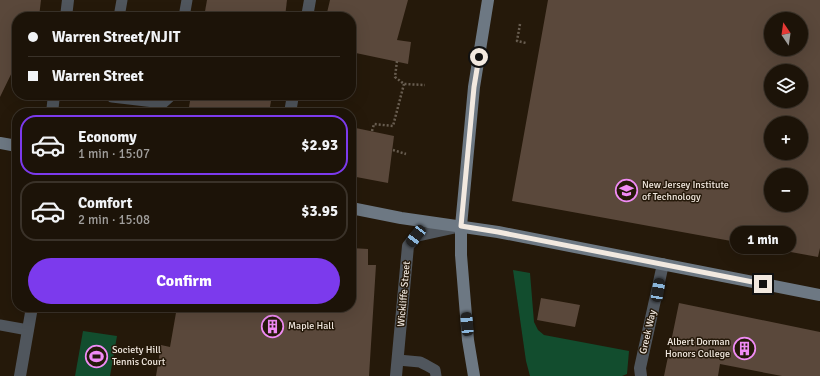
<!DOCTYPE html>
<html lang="en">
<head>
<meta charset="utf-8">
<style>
	body { margin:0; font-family:Signika,sans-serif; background:#292016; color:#f1f3f6; height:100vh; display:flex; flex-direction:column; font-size:15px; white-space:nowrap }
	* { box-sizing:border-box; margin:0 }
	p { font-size:13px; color:#a09e9c }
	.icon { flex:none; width:22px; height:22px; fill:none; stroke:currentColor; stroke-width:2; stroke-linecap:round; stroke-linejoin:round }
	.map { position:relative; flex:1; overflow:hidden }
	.panel { position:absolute; left:12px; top:108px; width:344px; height:204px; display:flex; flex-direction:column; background:#1c1308; border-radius:16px; box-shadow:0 4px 16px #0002,0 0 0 1px #3a3229 }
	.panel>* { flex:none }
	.top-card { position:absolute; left:12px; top:12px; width:344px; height:88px; border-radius:16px; box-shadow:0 4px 16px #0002,0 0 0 1px #3a3229; display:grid; align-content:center; height:88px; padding:0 16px; background:#1c1308 }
	.needle { width:26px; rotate:347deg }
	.buttons { position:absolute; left:764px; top:12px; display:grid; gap:8px }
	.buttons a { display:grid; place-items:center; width:44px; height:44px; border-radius:50%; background:#1c1308; box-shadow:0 4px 16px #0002,0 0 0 1px #3a3229; font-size:20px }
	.end { position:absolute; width:18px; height:18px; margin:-9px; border:5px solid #f2e9e0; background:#111; box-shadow:0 0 0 2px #111 }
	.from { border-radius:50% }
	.bubble { position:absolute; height:28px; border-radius:14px; background:#1c1308; box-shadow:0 4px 16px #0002,0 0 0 1px #3a3229; font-size:13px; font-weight:700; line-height:28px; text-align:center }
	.car { position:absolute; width:12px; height:24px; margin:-12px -6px; border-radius:5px; box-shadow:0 0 3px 1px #0007; background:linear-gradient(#222 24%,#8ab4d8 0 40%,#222 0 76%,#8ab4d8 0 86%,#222 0) }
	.top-card b { display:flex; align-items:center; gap:14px; height:38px; font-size:15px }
	.top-card b+b { border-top:1px solid #3a3229 }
	.top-card i { width:10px; height:10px; background:#f1f3f6 }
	ul { padding:7px 0 0; list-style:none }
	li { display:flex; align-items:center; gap:12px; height:60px; margin:0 8px 6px; padding:0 8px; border:2px solid #3a3229; border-radius:16px }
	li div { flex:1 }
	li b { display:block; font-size:15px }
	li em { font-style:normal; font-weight:700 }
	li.active { border-color:#7c3aed }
	li>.icon { width:36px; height:36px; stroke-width:1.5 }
	.action { display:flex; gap:8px; margin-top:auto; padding:8px 16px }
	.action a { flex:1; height:46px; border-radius:24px; background:#7c3aed; color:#fff; font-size:16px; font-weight:700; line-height:46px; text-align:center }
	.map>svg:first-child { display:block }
	.green { fill:#124d2e }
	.building { fill:#5a483b; fill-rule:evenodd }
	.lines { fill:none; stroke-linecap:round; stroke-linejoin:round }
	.path { stroke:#685d50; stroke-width:2.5; stroke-dasharray:2 2; stroke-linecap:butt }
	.lane { stroke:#50565d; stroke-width:11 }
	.street { stroke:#50565d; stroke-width:12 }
	.secondary { stroke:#6d7883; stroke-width:12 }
	.route { stroke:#f2e9e0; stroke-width:5 }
	.labels { text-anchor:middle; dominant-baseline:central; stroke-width:3; stroke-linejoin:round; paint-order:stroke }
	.poi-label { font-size:10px; fill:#f2e9e0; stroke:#25190a; text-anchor:start }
	.street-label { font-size:10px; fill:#f2e9e0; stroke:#25190a }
</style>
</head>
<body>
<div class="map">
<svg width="820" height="376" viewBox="0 0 820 376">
	<rect width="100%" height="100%" fill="#25190a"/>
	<!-- green -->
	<g class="green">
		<path d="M513,270L530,273L534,322L538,330L544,335L629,351L627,374L622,376H530L526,361Z"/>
		<path d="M83,331L117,336L110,376H75Z"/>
	</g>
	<!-- building -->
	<g class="building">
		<path d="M0,0H41L39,17H17V62L0,97Z"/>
		<path d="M207,0H287L285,17H204Z"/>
		<path d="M330,0H408L397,40L411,42L408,64L351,52V17H326Z"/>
		<path d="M548,0H820V248L818,257L512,201ZM771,19H801V49H771ZM771,71H801V101H771ZM771,123H801V153H771ZM771,175H801V205H771Z"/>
		<path d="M191,95H272L269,113H188Z"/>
		<path d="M351,127L394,136L388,183L351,176Z"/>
		<path d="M351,248L368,249V265H376L369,376H156L161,345L170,347L177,307H351Z"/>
		<path d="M541,298L580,305L575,327L537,320Z"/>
		<path d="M679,303L820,332V376H782L720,364L718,376H664Z"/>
	</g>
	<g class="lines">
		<!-- path -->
		<g class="path">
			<path d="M520,24L517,41L526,43"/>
			<path d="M397,61L395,77L404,84L425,85"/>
			<path d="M372,131L374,124L393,126L404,84"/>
			<path d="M393,150L406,154"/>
		</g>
		<!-- lane -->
		<g class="lane">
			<path d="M119,17L122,0"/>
			<path d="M184,17L187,0"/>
			<path d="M111,95L112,97L163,103L172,95"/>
			<path d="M0,325L28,330"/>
			<path d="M398,360L420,362L426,365L435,370L436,376"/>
		</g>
		<!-- street -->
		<g class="street">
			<path d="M66,17L68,0"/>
			<path d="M307,17L310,0"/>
			<path d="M52,113L54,95"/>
			<path d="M290,113L293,95"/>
			<path d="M20,376L32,307"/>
			<path d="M396,376L408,246L416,236L457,227"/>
			<path d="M641,376L640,368L663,264"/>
		</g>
		<!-- secondary -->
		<g class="secondary">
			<path d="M0,143L17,146"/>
			<path d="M351,208L401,218L498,232L820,295"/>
			<path d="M474,376L468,340L461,255V226L474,87L488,0"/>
		</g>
	</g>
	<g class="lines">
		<!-- route -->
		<path class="route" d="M479,57L474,87L461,226L498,232L763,284"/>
	</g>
	<!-- icons -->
	<defs>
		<symbol id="university-ring" viewBox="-11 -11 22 22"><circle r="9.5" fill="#25190a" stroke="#f08bf5" stroke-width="1.5"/><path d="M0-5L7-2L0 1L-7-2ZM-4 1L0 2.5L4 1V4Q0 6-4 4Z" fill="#f08bf5"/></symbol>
		<symbol id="building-ring" viewBox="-11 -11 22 22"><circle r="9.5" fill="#25190a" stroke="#f08bf5" stroke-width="1.5"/><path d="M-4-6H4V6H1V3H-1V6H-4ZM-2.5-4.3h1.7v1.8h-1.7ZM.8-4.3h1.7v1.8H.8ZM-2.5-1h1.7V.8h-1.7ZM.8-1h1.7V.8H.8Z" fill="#f08bf5"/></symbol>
		<symbol id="stadium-ring" viewBox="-11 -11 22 22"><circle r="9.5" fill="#25190a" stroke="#f08bf5" stroke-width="1.5"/><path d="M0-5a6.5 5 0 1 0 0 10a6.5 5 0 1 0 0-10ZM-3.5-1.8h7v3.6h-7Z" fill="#f08bf5"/></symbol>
	</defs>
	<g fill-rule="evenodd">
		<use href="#university-ring" x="614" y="178" width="25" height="25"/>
		<use href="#building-ring" x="260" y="314" width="25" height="25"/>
		<use href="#building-ring" x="732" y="336" width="25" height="25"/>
		<use href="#stadium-ring" x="84" y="344" width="25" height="25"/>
	</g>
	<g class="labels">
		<!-- poi labels -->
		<g class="poi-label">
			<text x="642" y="185">New Jersey Institute<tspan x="642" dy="12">of Technology</tspan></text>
			<text x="288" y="326">Maple Hall</text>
			<text x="730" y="342" text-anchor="end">Albert Dorman<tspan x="730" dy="12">Honors College</tspan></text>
			<text x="112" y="350">Society Hill<tspan x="112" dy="12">Tennis Court</tspan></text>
		</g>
		<!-- street labels -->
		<g class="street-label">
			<text transform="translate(404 294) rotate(-85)">Wickliffe Street</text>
			<text transform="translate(648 332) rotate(-77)">Greek Way</text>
		</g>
	</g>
</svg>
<div class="buttons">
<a><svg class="needle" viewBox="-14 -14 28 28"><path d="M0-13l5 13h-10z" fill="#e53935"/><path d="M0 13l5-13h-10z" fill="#a09e9c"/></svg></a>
<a><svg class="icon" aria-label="layers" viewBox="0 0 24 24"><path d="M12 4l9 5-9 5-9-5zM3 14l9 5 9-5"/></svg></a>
<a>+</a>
<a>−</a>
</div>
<i class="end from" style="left:479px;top:57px"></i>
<i class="end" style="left:763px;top:284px"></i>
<div class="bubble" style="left:730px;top:226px;width:66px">1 min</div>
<i class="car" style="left:416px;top:236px;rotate:217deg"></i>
<i class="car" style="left:658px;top:290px;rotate:10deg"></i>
<i class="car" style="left:467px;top:324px;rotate:355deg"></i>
<div class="top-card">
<b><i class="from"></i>Warren Street/NJIT</b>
<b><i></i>Warren Street</b>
</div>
<section class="panel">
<ul>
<li class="active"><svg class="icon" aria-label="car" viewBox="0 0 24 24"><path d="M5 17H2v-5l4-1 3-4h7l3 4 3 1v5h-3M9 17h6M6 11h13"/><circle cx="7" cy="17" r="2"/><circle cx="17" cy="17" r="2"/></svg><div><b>Economy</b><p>1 min · 15:07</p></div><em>$2.93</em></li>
<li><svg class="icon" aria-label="car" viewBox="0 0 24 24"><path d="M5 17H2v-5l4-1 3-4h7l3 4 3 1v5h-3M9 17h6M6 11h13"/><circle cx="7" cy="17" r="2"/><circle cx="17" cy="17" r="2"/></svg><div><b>Comfort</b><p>2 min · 15:08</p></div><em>$3.95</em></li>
</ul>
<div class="action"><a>Confirm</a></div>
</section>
</div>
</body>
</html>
